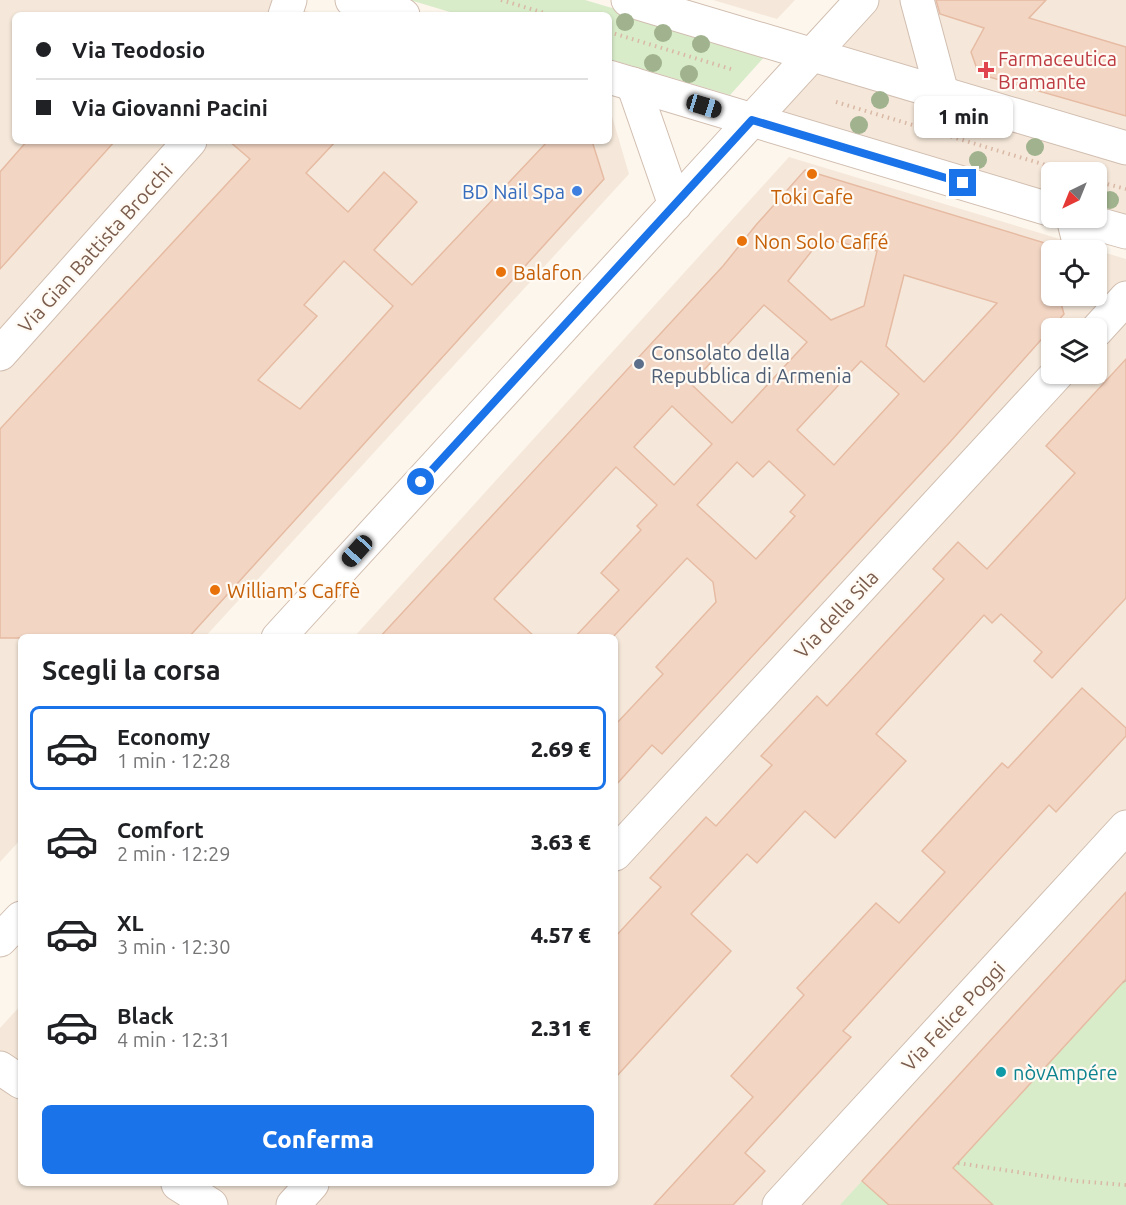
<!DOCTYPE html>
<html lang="it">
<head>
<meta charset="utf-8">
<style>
	body { margin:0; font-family:Ubuntu,sans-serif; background:#f6f6f6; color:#202124; height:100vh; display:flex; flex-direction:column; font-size:22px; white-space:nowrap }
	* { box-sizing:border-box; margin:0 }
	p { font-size:20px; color:#757577 }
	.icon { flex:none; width:33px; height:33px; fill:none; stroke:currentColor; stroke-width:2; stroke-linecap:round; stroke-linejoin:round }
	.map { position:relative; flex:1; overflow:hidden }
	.sheet { position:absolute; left:18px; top:634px; width:600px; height:552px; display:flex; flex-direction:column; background:#fff; border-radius:9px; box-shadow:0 2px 4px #0004 }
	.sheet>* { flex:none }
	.top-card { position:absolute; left:12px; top:12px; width:600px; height:132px; border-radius:9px; box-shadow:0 2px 4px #0004; display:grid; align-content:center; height:132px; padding:0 24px; background:#fff }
	.needle { width:39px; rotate:223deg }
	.buttons { position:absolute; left:1041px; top:162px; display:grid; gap:12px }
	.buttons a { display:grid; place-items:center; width:66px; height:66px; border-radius:9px; background:#fff; box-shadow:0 2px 4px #0004; font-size:30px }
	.end { position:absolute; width:27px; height:27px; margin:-14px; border:8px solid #1a73e8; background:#fff; box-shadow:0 0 0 3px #fff }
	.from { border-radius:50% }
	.bubble { position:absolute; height:42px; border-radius:9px; background:#fff; box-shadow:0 2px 4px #0004; font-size:20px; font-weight:800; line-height:42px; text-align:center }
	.car { position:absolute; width:18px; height:36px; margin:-18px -9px; border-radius:8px; box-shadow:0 0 4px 2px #0007; background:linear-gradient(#222 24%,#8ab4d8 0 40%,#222 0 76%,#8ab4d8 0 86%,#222 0) }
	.top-card b { display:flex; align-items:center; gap:21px; height:57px; font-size:22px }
	.top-card b+b { border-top:2px solid #e0e0e0 }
	.top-card i { width:15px; height:15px; background:#202124 }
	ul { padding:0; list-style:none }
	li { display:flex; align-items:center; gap:18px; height:84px; margin:0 12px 9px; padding:0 12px; border:3px solid transparent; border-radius:9px }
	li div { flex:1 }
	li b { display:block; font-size:22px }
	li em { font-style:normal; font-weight:800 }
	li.current { border-color:#1a73e8 }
	li>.icon { width:54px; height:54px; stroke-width:1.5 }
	h2 { padding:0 24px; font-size:27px; line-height:72px }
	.action { display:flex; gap:12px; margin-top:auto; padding:12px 24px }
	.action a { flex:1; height:69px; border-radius:9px; background:#1a73e8; color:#fff; font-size:24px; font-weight:800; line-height:69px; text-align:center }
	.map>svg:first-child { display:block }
	.residential { fill:#f5e8da; fill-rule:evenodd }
	.green { fill:#d8ecc9 }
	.building { fill:#f3d5c3; stroke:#e6bba3; stroke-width:1.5; fill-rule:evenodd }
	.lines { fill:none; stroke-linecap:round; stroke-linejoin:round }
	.minor-casing { stroke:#d1beb0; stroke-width:35 }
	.path { stroke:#d9b8a5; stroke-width:4; stroke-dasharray:1.5 4.5; stroke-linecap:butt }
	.minor { stroke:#fff; stroke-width:33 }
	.tree { fill:#a0b28e }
	.route { stroke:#1a73e8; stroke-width:8 }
	.health-dot { fill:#e0444e; stroke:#fffaf3; stroke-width:2 }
	.food-dot { fill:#e8710a; stroke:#fffaf3; stroke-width:2 }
	.shop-dot { fill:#3f7fe0; stroke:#fffaf3; stroke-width:2 }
	.service-dot { fill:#5c6f8a; stroke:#fffaf3; stroke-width:2 }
	.culture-dot { fill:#0f9aa8; stroke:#fffaf3; stroke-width:2 }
	.labels { text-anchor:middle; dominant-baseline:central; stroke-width:4.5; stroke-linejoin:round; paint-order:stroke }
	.health-label { font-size:20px; fill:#be3a42; stroke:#fffaf3; text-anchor:start }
	.shop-label { font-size:20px; fill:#366cbe; stroke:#fffaf3; text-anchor:end }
	.food-label { font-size:20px; fill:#c56008; stroke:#fffaf3; text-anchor:start }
	.street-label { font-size:20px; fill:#7a5c4d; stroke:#fffaf3 }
	.service-label { font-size:20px; fill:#4e5e75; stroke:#fffaf3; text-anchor:start }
	.culture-label { font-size:20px; fill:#0d838f; stroke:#fffaf3; text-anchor:start }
</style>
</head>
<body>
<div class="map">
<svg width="1126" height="1205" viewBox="0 0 1126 1205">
	<rect width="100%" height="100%" fill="#fdf6ec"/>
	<!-- residential -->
	<g class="residential">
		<path d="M0,0H270L320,15H15V141H609V106L629,174L205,637L21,638V839L0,862Z"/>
		<path d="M713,0H795L777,19Z"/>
		<path d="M862,0H1126V231L1096,218V172H1052L1051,209L752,120Z"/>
		<path d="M789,157L1126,259V1205H0V1028L21,1005V1184H615V638L354,637ZM1052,250H1096V296H1052ZM1052,328H1096V374H1052Z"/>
	</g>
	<!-- green -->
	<g class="green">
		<path d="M410,0H585L767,54L730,95L609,59V15H460Z"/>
		<path d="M1126,979V1205H993L953,1168Z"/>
		<path d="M862,1181L889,1205H840Z"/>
	</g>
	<!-- building -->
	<g class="building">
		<path d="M936,0H1046L1029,18L1126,47V116L986,76L977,69L971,52L984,28L940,14Z"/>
		<path d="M27,141H115L0,269V172Z"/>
		<path d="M229,141H336L306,173L348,212L384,172L417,202L374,250L412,285L548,141H592L604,179L188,638H0V429L250,159ZM344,261L393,306L300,409L258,380L317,316L304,305Z"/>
		<path d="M805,170L1045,243L1052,267V296H1059L1064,314L950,442L662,754L652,745L615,786V725L663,674L656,667L716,602L713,582L687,558L612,638H574L619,590L601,573L641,530L637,526L657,505L616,467L494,599L536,638H379L723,266L756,225ZM822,238L877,251L864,306L831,320L788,281ZM904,275L997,303L924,382L886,346ZM764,305L807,342L732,423L691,384ZM861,361L899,394L834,465L797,430ZM672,406L712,444L674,485L634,447ZM769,461L805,495L790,512L795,516L756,559L697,505L737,462L753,477Z"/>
		<path d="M1126,359V598L1052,678L1034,661L1042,652L1001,614L992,623L984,615L876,734L906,761L835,838L805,811L757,863L747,854L691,914L731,951L615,1078V937L661,887L650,878L706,817L716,826L772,765L761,756L817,696L827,706L944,579L933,569L958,542L987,569L1075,473L1046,446Z"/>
		<path d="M1082,688L1126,728V736L1056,812L1049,805L843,1031L851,1037L745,1153L765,1171L733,1205H654L753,1097L731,1076L804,995L797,988L876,903L899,923L945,872L922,851L1002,763L1008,768Z"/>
		<path d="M1126,892V979L953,1168L993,1205H889L862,1181Z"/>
	</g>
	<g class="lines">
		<defs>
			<g id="minor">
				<path d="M352,0L403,15"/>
				<path d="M628,0L1126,148"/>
				<path d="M917,0L942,93"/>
				<path d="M285,15L290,0"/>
				<path d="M609,77L1052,210"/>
				<path d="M633,84L675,205"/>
				<path d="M1073,218L1081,250"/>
				<path d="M1076,218L1126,232"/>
				<path d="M1096,331L1126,298"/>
				<path d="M0,354L190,141"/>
				<path d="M278,638L862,0"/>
				<path d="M615,854L1057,374"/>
				<path d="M0,940L21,918"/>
				<path d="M0,1068L21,1082"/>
				<path d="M178,1184L211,1205"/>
				<path d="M293,1205L312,1184"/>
				<path d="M779,1205L1126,827"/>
			</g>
		</defs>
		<!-- minor casing -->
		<use href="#minor" class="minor-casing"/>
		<!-- path -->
		<g class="path">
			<path d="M501,0L551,15"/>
			<path d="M609,32L734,70"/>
			<path d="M836,102L1069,172"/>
			<path d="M1096,181L1126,189"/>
			<path d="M1124,981L1126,984"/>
			<path d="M958,1163L1076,1181L1126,1185"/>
		</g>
		<!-- minor -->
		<use href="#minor" class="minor"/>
	</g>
	<!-- trees -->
	<g class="tree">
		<circle cx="625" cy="22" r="9"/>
		<circle cx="663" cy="33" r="9"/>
		<circle cx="701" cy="44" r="9"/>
		<circle cx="653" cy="63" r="9"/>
		<circle cx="689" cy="74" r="9"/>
		<circle cx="880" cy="100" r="9"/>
		<circle cx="942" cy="119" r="9"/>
		<circle cx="859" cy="125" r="9"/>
		<circle cx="1035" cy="147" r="9"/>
		<circle cx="978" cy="160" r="9"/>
		<circle cx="1110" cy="200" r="9"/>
	</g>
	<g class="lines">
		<!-- route -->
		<path class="route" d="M421,482L752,120L963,183"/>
	</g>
	<!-- markers -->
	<path class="health-dot" d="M983 61h6v6h6v6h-6v6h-6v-6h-6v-6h6z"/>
	<g class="food-dot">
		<circle cx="812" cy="174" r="6"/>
		<circle cx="742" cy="241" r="6"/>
		<circle cx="501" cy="272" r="6"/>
		<circle cx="215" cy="590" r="6"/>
	</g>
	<circle class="shop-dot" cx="577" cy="191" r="6"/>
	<circle class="service-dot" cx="639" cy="364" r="6"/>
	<circle class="culture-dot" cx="1001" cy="1072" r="6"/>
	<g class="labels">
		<!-- health labels -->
		<g class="health-label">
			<text x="998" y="58">Farmaceutica<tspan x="998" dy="23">Bramante</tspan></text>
		</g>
		<!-- shop labels -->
		<g class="shop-label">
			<text x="565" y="191">BD Nail Spa</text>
		</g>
		<!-- food labels -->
		<g class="food-label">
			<text x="812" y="196" text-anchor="middle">Toki Cafe</text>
			<text x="754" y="241">Non Solo Caffé</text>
			<text x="513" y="272">Balafon</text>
			<text x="227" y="590">William's Caffè</text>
		</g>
		<!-- street labels -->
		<g class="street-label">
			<text transform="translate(95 248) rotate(-48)">Via Gian Battista Brocchi</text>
			<text transform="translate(836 614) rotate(-47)">Via della Sila</text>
			<text transform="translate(953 1016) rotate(-47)">Via Felice Poggi</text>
		</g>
		<!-- service labels -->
		<g class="service-label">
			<text x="651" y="352">Consolato della<tspan x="651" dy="23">Repubblica di Armenia</tspan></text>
		</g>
		<!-- culture labels -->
		<g class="culture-label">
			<text x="1013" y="1072">nòvAmpére</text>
		</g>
	</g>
</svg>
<div class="buttons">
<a><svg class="needle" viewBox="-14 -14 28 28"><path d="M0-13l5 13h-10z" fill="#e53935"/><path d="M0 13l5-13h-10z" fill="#757577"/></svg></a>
<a><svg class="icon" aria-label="locate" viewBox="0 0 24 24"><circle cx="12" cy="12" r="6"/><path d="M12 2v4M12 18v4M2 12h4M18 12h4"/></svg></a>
<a><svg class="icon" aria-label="layers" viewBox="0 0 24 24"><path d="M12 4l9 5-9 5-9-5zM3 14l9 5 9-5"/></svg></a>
</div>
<i class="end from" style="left:421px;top:482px"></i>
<i class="end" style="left:963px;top:183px"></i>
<div class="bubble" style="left:914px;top:96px;width:99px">1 min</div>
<i class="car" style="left:704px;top:106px;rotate:107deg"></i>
<i class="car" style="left:357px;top:551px;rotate:222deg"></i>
<div class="top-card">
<b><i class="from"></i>Via Teodosio</b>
<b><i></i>Via Giovanni Pacini</b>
</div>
<section class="sheet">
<h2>Scegli la corsa</h2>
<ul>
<li class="current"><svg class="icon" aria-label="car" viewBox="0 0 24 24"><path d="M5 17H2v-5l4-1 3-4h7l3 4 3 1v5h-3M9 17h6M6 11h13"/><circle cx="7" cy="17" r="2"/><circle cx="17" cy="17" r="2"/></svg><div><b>Economy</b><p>1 min · 12:28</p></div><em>2.69 €</em></li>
<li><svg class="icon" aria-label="car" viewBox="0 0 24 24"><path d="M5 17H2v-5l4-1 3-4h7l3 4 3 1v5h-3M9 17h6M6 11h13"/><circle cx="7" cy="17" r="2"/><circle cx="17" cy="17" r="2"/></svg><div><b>Comfort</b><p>2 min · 12:29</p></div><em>3.63 €</em></li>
<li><svg class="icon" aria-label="car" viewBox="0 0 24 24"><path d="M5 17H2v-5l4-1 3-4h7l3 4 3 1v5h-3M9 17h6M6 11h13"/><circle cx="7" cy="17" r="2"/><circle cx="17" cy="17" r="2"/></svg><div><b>XL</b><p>3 min · 12:30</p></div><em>4.57 €</em></li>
<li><svg class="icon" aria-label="car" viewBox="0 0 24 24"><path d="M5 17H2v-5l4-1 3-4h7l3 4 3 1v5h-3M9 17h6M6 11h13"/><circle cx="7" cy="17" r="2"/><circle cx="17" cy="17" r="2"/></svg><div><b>Black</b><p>4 min · 12:31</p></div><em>2.31 €</em></li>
</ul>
<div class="action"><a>Conferma</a></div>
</section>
</div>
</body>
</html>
